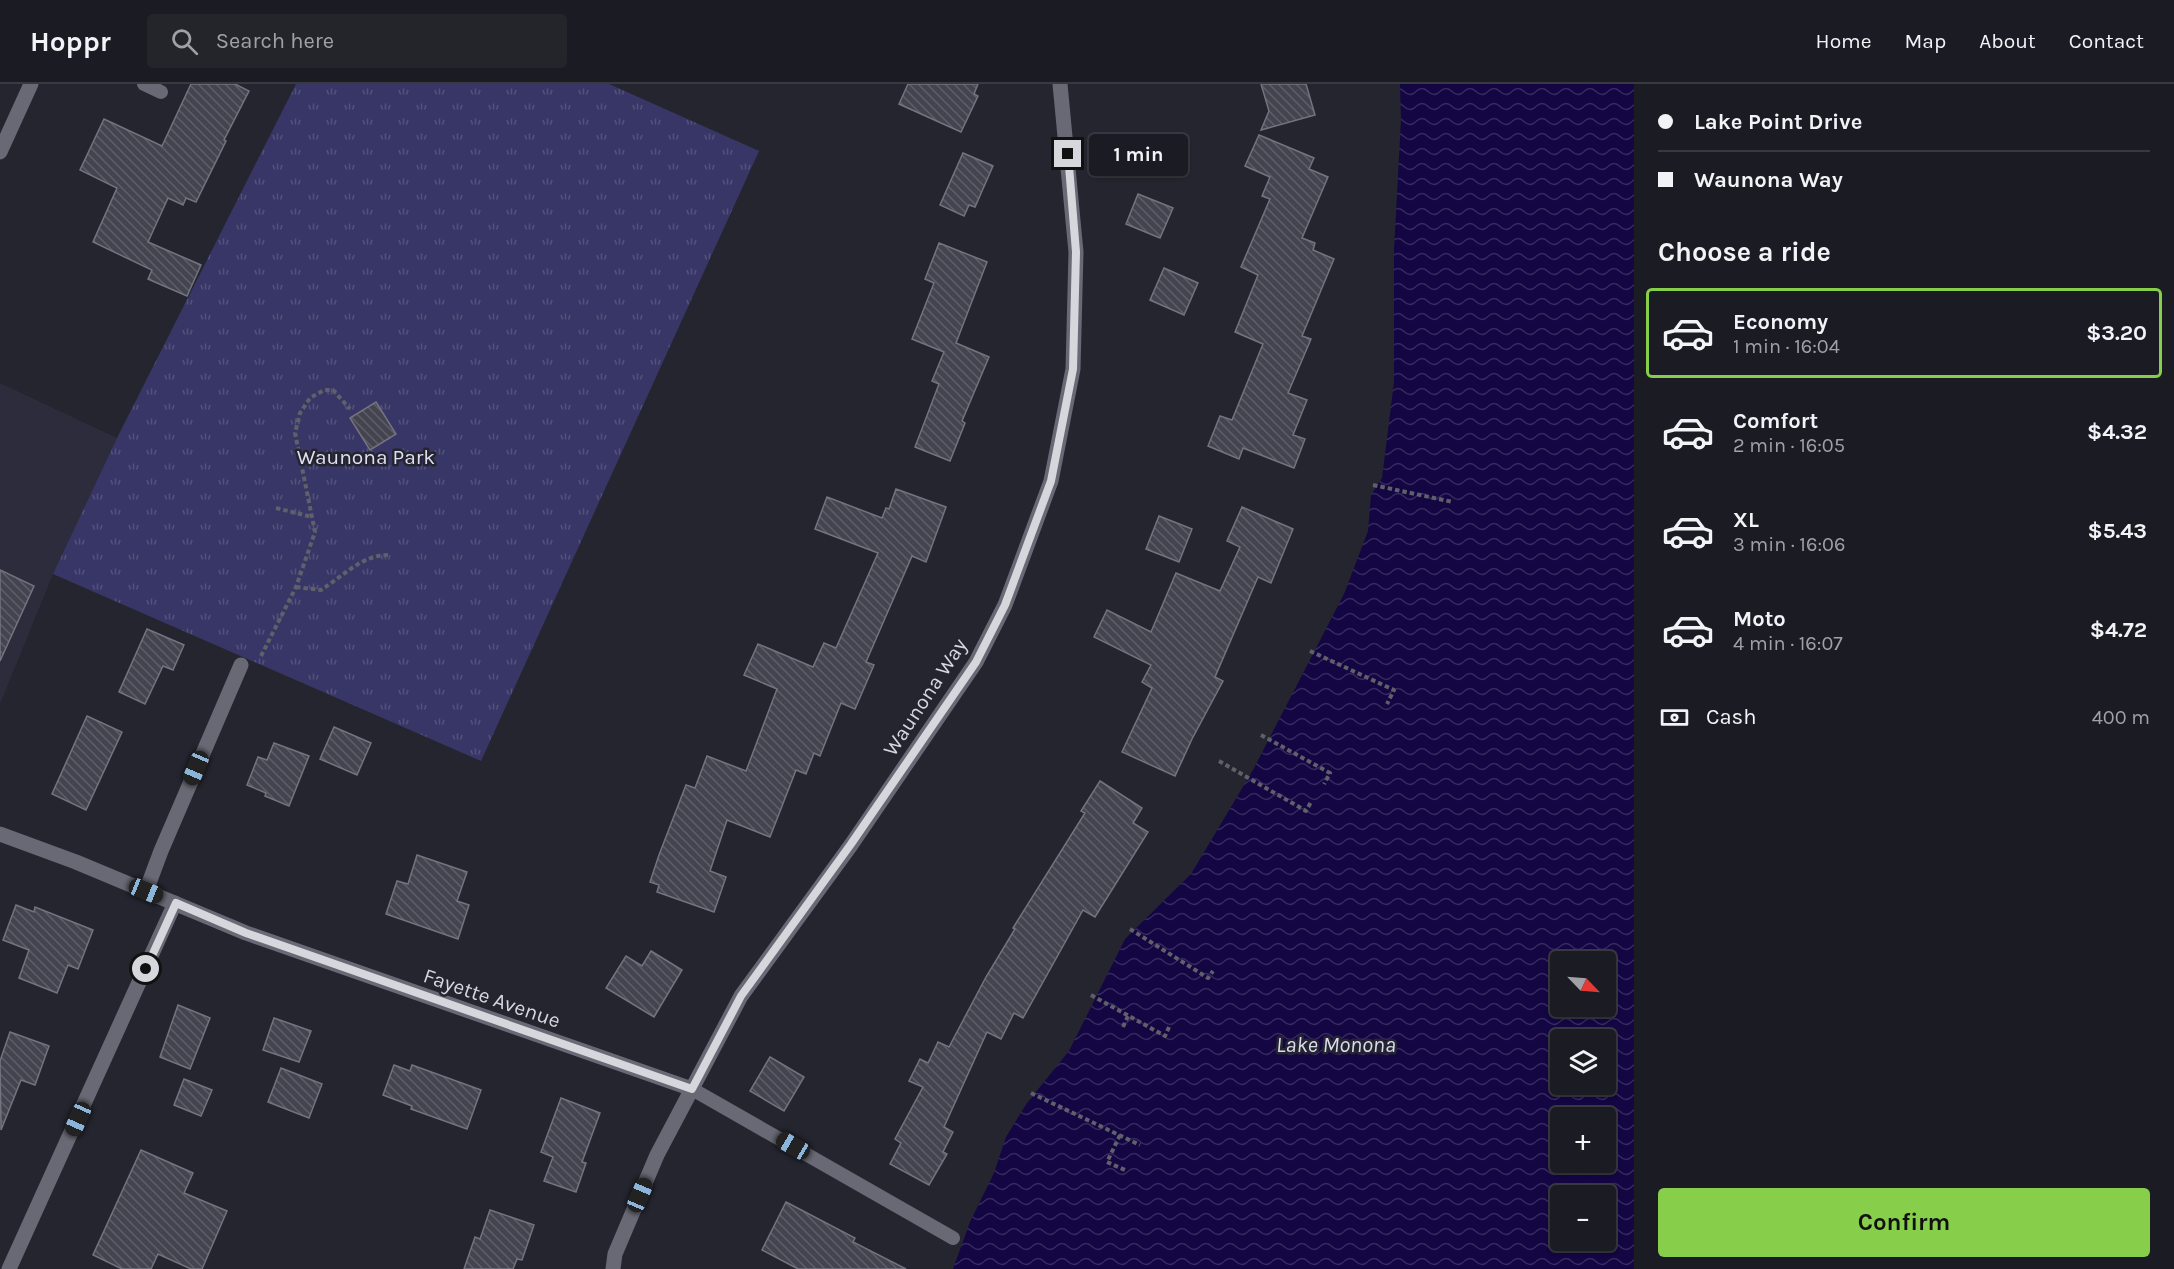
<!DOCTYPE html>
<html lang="en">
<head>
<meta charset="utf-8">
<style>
	body { margin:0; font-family:Karla,sans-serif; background:#24252b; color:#f1f3f6; height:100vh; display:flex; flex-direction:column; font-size:22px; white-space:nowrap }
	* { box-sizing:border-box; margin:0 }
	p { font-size:20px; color:#a0a1a6 }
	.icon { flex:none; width:33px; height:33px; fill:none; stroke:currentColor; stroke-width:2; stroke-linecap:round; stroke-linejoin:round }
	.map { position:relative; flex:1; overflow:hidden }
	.drawer { display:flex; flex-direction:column; background:#1b1c23; width:540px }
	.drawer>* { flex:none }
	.banner { display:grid; align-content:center; height:132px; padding:0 24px; background:#1b1c23 }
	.needle { width:39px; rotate:115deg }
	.tools { position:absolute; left:1550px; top:867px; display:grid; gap:12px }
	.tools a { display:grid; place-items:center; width:66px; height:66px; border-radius:6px; background:#1b1c23; box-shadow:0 2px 4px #0004,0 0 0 2px #393a41; font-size:30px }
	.end { position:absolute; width:27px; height:27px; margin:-14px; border:8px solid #d6d6dd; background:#111; box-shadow:0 0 0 3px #111 }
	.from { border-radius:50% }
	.bubble { position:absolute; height:42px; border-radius:6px; background:#1b1c23; box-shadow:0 2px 4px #0004,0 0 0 2px #393a41; font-size:20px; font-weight:700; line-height:42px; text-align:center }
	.car { position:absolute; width:18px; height:36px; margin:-18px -9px; border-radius:8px; box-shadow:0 0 4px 2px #0007; background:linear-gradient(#222 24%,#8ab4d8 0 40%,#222 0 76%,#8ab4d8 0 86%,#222 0) }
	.banner b { display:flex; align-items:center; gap:21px; height:57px; font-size:22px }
	.banner b+b { border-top:2px solid #393a41 }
	.banner i { width:15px; height:15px; background:#f1f3f6 }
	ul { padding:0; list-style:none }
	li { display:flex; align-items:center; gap:18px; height:90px; margin:0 12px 9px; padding:0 12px; border:3px solid transparent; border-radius:6px }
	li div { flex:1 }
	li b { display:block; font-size:22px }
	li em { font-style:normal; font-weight:700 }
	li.selected { border-color:#87cf4b }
	li>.icon { width:54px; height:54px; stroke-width:1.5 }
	h2 { padding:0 24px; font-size:27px; line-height:72px }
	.pay { display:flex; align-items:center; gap:15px; height:66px; padding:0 24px; font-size:22px }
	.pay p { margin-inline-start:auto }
	.cta { display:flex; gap:12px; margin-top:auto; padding:12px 24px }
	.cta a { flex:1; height:69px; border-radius:6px; background:#87cf4b; color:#111; font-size:24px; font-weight:700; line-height:69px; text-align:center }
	header { display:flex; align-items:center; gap:36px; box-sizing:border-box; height:84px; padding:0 30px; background:#1b1c23; border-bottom:2px solid #393a41 }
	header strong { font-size:28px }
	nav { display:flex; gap:33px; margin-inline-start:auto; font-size:21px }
	.search { width:420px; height:54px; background:#24252b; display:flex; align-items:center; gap:15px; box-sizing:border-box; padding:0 21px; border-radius:6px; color:#a0a1a6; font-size:22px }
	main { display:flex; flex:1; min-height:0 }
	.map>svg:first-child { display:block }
	.built { fill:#2c2c3c }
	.park { fill:url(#park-tufts) }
	.water { fill:url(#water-waves); fill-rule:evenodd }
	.building { fill:url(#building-back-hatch); stroke:#747480; stroke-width:1.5 }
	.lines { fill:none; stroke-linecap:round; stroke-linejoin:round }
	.path { stroke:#5f6069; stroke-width:4; stroke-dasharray:4.5 3; stroke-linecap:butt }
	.lane { stroke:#686974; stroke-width:14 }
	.street { stroke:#686974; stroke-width:15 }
	.route { stroke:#d6d6dd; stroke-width:8 }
	.labels { text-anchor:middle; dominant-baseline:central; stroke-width:5; stroke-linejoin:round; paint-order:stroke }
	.park-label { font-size:21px; fill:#dedff3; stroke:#24252f }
	.street-label { font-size:21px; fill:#d6d6dd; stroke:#24252f }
	.water-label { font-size:22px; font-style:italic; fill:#dadbef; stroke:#24252f }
</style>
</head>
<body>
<header>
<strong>Hoppr</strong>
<div class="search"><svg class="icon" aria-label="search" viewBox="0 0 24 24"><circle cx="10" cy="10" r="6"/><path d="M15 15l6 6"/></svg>Search here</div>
<nav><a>Home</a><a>Map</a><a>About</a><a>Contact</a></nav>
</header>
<main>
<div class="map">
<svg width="1634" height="1185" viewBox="0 0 1634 1185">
	<defs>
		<pattern id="park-tufts" width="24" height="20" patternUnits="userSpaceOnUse" patternTransform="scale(1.5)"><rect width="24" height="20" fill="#383666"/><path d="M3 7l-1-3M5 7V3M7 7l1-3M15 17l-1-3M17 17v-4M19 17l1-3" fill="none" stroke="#54527b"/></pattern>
		<pattern id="water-waves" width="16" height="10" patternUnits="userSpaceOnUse" patternTransform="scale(1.5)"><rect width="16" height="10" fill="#140543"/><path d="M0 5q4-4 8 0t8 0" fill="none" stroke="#35295e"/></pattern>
		<pattern id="building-back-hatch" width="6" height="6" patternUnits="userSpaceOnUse" patternTransform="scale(1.5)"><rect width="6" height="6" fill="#43444f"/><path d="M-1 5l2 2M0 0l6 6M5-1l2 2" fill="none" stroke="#5d5e68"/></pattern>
	</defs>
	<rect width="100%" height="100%" fill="#24252f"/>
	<!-- built -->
	<path class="built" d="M0,299L117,354L53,490L0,620Z"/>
	<!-- park -->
	<path class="park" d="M296,0H609L759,67L481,677L53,490L117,354Z"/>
	<!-- water -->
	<path class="water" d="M1400,0H1634V1185H953L970,1138L994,1089L1006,1053L1027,1019L1069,967L1125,855L1191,790L1253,686L1344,510L1368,447L1371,411L1382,394L1394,298V166L1401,36ZM1560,878H1605V922H1560ZM1560,956H1605V1000H1560ZM1560,1034H1605V1078H1560ZM1560,1112H1605V1156H1560Z"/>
	<!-- building -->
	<g class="building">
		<path d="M191,0H235L249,7L224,56L226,57L196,118L186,114L183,121L168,114L148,158L201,181L187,212L148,195L152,186L93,158L117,104L80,86L104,35L162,62Z"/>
		<path d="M908,0H978L974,10L978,12L961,48L899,20Z"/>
		<path d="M1261,0H1306L1315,31L1261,46L1269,27Z"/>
		<path d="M1259,51L1314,74L1309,85L1328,93L1302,154L1315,159L1313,166L1334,175L1302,252L1311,255L1288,309L1307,316L1293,351L1305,355L1294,384L1243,364L1239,375L1208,362L1220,332L1232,336L1263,260L1235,248L1258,191L1241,183L1270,115L1262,112L1270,93L1245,82Z"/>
		<path d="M963,69L993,82L975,123L969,121L964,132L940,121Z"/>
		<path d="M1138,110L1173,124L1160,154L1126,140Z"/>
		<path d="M939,159L987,178L956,259L989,273L962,337L965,339L950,377L915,363L939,300L932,297L944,268L912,255L934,199L925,195Z"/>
		<path d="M1164,184L1198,199L1184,231L1150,216Z"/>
		<path d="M376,318L396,350L370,366L350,334Z"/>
		<path d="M896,405L946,423L926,478L912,472L866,578L874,581L855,625L841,619L820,672L814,669L806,690L796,686L770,753L727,736L710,787L726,793L714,828L657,808L659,801L650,798L659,771L686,701L695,704L707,672L746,687L777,605L744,591L758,560L813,583L824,559L836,564L878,469L815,445L827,413L882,434L886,424L889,425Z"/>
		<path d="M1242,423L1293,445L1271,499L1258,493L1215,593L1223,597L1192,655L1175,692L1122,668L1152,604L1142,598L1151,581L1094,553L1107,526L1151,548L1176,489L1220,507L1240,463L1227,457Z"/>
		<path d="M1159,432L1192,445L1179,478L1146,465Z"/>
		<path d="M0,486L34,502L0,577Z"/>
		<path d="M147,545L184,561L173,586L163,582L145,620L119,608Z"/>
		<path d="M87,632L122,648L86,726L52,710Z"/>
		<path d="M334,643L371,659L357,691L320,675Z"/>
		<path d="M274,659L309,672L289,722L265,712L266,709L247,701L258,673L267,676Z"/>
		<path d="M1100,697L1142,724L1133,739L1148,748L1095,833L1083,826L1023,934L1014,929L1001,955L987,948L944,1043L953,1048L943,1068L947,1070L929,1101L890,1080L901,1059L895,1055L923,1003L909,997L920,975L928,979L938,958L949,963L986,893L1015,845L1013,844L1085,729L1081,727Z"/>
		<path d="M417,771L467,788L457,817L469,821L458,855L386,830L397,797L408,800Z"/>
		<path d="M16,821L34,828L35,823L93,846L78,885L68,881L57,909L19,894L29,866L3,856Z"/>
		<path d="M651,867L682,886L654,933L606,904L626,872L642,882Z"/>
		<path d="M178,921L210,934L190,985L160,973Z"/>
		<path d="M274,934L311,947L299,978L263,966Z"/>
		<path d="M10,948L49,962L35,1001L21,996L1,1046L0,977Z"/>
		<path d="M770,973L804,993L784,1027L750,1007Z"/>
		<path d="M394,981L410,987L412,981L481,1006L467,1045L411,1025L412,1022L383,1011Z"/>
		<path d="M281,984L322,1000L309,1034L268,1018Z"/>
		<path d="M184,995L212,1006L201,1032L174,1021Z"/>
		<path d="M561,1014L600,1029L582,1078L586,1079L576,1108L544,1097L553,1073L541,1068Z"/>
		<path d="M141,1066L193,1089L184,1109L227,1127L202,1185H191L158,1170L151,1185H122L93,1171Z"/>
		<path d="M786,1118L855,1154L853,1158L906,1185H798L762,1166Z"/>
		<path d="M490,1126L534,1141L522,1176L517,1175L513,1185H464L475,1153L480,1155Z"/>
	</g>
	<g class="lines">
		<!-- path -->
		<g class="path">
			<path d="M1373,401L1453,418"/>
			<path d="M276,424L312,433"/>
			<path d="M296,503L321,506C342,493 363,470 389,471"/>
			<path d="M1310,567L1394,606L1387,620"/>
			<path d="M261,572L296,503L315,448L295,349L300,329L310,314L324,306H333L350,325"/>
			<path d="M1261,651L1330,689L1324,700"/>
			<path d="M1219,677L1306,727L1311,718"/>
			<path d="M1130,845L1208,894L1213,887"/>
			<path d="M1091,911L1165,952L1169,943"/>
			<path d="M1123,943L1128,932"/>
			<path d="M1031,1009L1140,1061"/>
			<path d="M1120,1051L1107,1078L1125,1086"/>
		</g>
		<!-- lane -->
		<g class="lane">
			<path d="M144,0L161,8"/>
			<path d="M692,1005L953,1154"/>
		</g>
		<!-- street -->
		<g class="street">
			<path d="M0,68L31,0"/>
			<path d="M0,750L76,778L246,849L692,1005"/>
			<path d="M146,807L161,767L241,581"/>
			<path d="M9,1185L175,819"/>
			<path d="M613,1185L615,1170L657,1071L741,912L851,761L976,578L1005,521L1051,397L1073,285L1076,168L1060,0"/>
		</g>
	</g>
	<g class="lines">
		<!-- route -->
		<path class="route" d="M146,885L176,819L246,849L692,1005L741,912L851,760L976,578L1005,521L1051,397L1073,285L1076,168L1068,70"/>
	</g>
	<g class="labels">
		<!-- park labels -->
		<g class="park-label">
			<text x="366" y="373">Waunona Park</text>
		</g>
		<!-- street labels -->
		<g class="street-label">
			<text transform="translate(925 613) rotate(-57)">Waunona Way</text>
			<text transform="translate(492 914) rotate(19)">Fayette Avenue</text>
		</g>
		<!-- water labels -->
		<g class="water-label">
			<text x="1336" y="961">Lake Monona</text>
		</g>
	</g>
</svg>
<div class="tools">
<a><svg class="needle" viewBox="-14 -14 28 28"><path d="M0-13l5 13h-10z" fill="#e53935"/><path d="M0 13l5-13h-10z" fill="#a0a1a6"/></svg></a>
<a><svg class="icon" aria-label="layers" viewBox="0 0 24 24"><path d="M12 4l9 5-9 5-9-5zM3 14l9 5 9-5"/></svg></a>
<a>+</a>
<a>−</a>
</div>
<i class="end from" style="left:146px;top:885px"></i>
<i class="end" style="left:1068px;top:70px"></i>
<div class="bubble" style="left:1089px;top:50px;width:99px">1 min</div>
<i class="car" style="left:196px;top:684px;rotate:203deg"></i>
<i class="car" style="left:146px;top:807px;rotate:112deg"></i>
<i class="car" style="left:78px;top:1035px;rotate:204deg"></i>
<i class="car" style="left:793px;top:1062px;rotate:300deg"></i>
<i class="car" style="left:640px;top:1111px;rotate:23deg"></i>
</div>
<section class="drawer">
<div class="banner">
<b><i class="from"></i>Lake Point Drive</b>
<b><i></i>Waunona Way</b>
</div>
<h2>Choose a ride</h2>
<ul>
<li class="selected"><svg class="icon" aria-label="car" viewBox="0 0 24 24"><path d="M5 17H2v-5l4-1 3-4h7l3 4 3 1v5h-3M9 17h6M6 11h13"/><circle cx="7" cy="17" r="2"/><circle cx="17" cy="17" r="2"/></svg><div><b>Economy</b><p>1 min · 16:04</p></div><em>$3.20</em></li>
<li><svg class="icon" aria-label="car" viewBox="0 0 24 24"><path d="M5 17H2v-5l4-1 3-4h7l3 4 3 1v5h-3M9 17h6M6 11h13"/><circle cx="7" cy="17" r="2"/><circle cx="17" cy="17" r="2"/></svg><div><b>Comfort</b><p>2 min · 16:05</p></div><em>$4.32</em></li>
<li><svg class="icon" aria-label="car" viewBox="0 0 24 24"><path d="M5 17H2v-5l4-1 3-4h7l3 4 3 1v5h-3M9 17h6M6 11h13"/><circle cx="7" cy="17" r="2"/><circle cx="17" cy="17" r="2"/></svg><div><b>XL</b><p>3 min · 16:06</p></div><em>$5.43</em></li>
<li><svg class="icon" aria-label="car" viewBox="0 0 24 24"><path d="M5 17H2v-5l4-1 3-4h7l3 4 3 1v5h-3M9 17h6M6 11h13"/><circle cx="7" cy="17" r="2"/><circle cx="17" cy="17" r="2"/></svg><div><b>Moto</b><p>4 min · 16:07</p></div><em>$4.72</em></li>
</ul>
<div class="pay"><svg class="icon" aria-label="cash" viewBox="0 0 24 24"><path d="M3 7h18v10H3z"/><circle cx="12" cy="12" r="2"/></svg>Cash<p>400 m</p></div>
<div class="cta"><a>Confirm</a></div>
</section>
</main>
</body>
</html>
